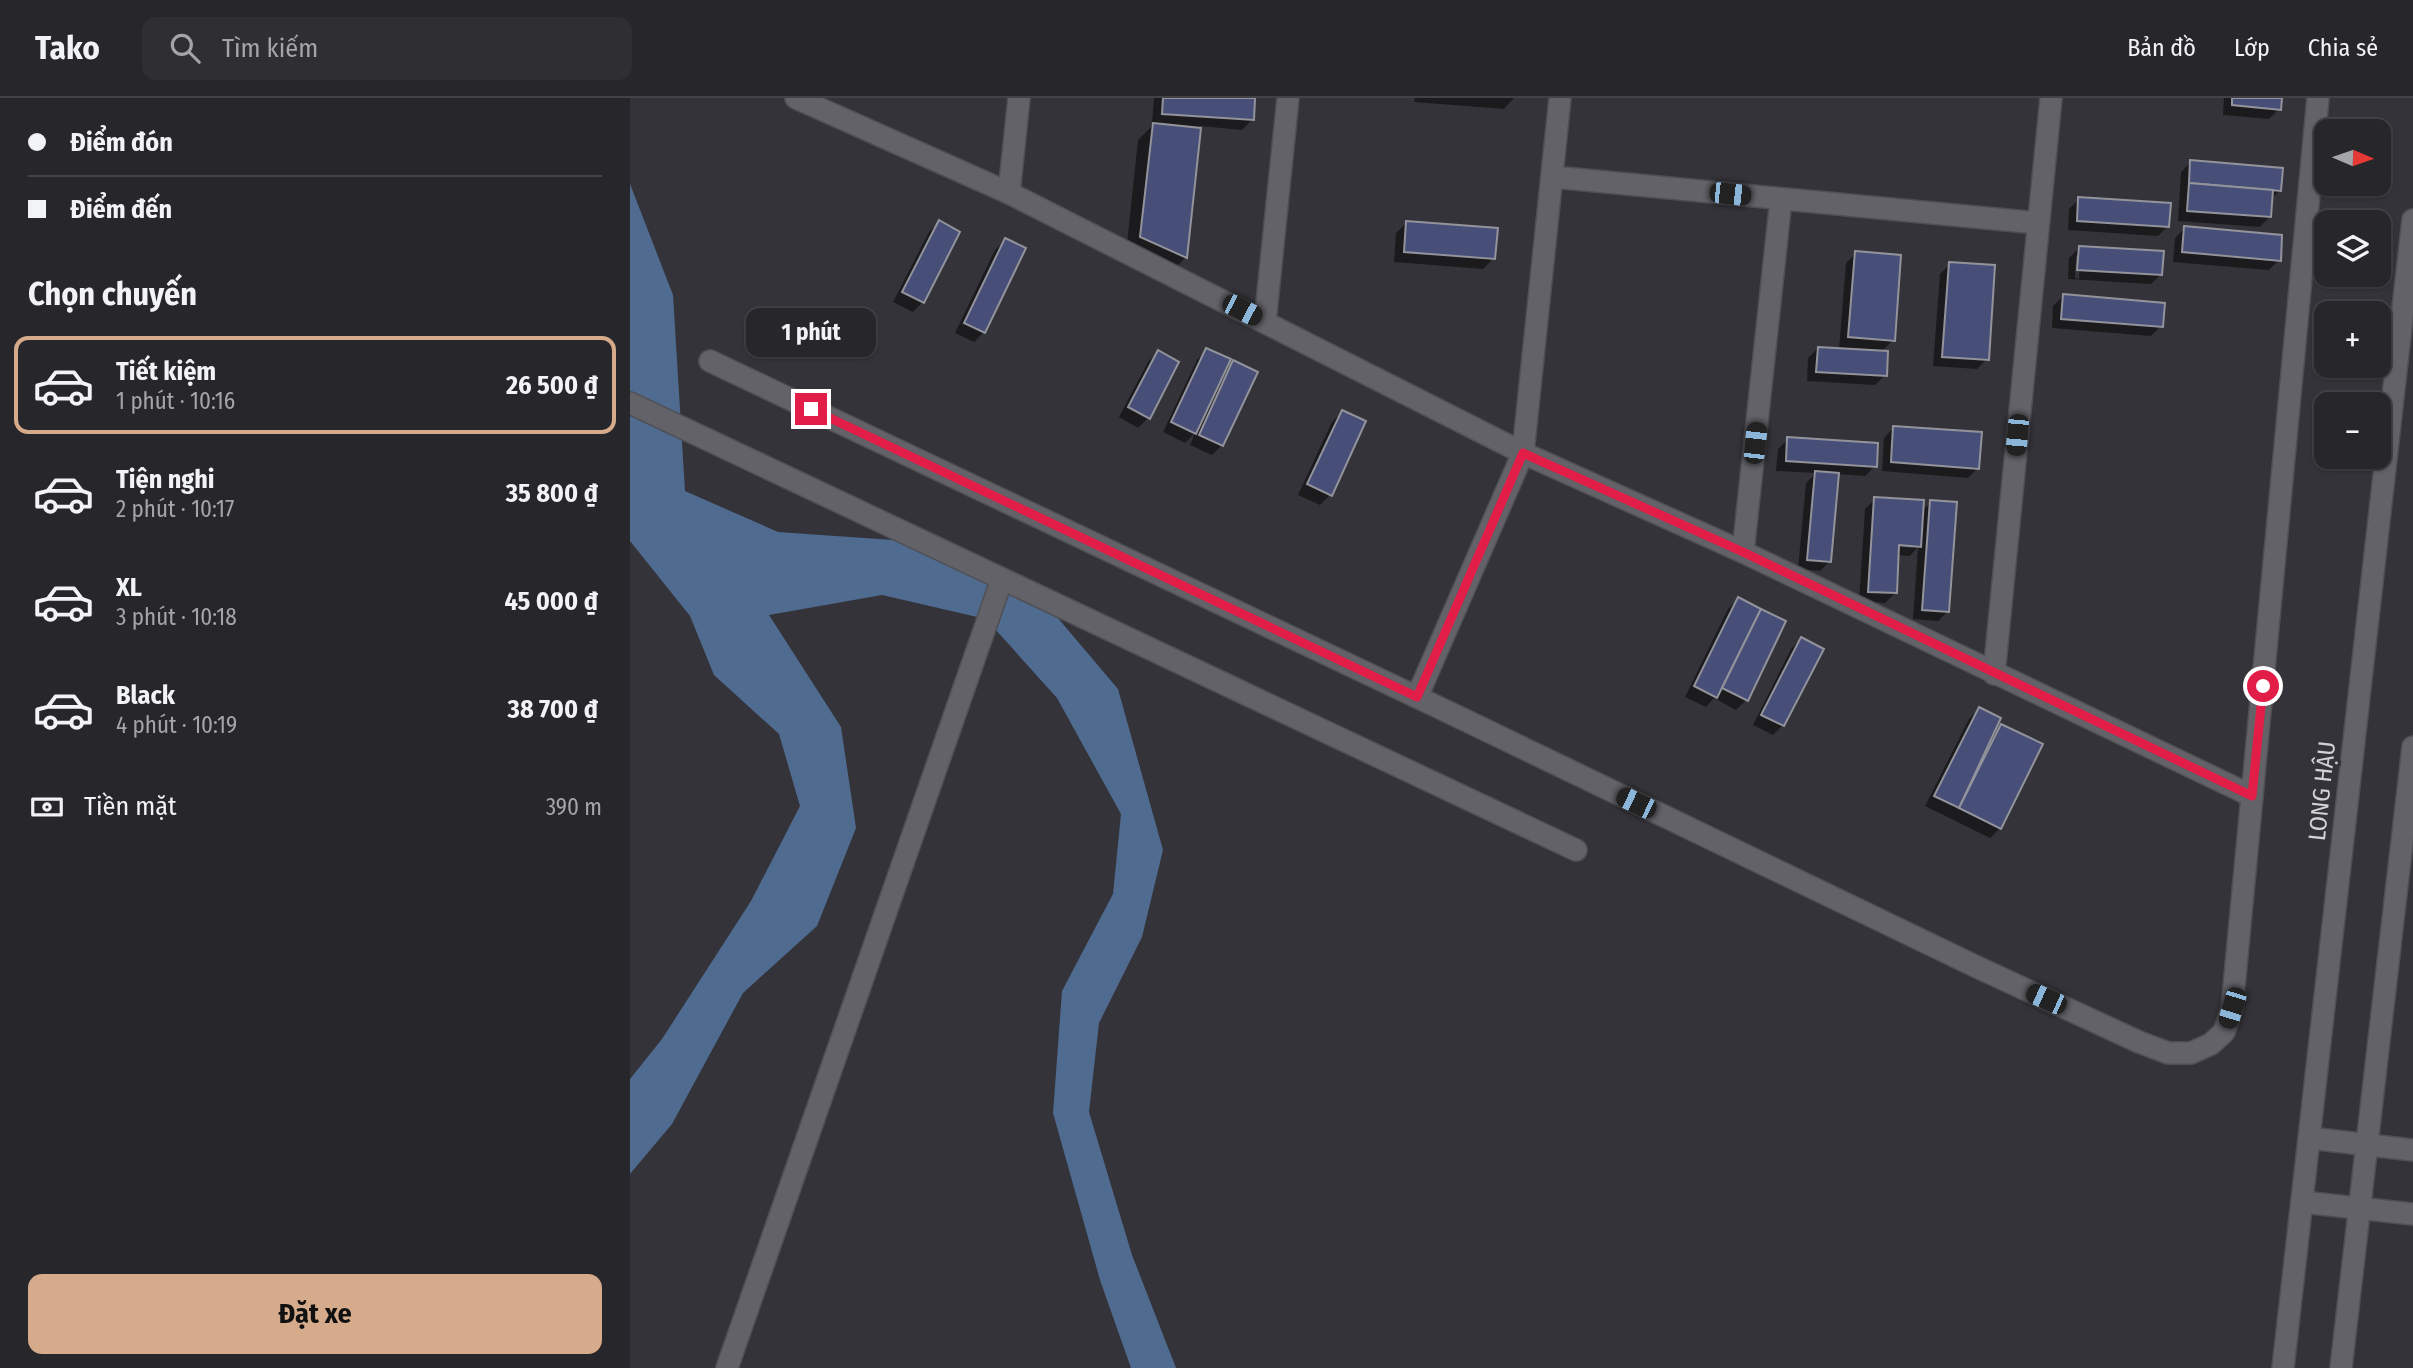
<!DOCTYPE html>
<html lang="vi">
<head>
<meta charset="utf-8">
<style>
	body { margin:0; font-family:"Fira Sans Condensed",sans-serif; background:#2f2e33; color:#f1f3f6; height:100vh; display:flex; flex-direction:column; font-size:26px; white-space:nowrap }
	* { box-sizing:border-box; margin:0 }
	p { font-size:23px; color:#a4a5a9 }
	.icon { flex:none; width:38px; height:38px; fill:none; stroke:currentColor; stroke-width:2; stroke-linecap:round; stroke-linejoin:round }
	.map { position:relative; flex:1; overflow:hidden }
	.sheet { display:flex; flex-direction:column; background:#27262b; width:630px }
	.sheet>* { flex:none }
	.top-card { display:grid; align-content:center; height:154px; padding:0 28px; background:#27262b }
	.needle { width:46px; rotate:92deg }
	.fabs { position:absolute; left:1684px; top:21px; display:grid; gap:14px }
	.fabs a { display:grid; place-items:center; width:77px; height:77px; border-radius:14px; background:#27262b; box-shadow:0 2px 5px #0004,0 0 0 2px #434347; font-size:35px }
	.end { position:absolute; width:32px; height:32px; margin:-16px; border:9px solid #e11d48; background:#fff; box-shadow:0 0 0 4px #fff }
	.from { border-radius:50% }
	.bubble { position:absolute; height:49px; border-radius:14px; background:#27262b; box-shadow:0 2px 5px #0004,0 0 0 2px #434347; font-size:23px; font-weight:700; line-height:49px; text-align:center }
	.car { position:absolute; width:21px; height:42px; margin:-21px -10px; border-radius:9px; box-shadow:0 0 5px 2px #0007; background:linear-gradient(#222 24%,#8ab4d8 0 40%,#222 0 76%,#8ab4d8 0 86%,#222 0) }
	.top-card b { display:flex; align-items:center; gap:24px; height:66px; font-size:26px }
	.top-card b+b { border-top:2px solid #434347 }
	.top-card i { width:18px; height:18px; background:#f1f3f6 }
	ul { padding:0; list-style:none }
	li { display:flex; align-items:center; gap:21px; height:98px; margin:0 14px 10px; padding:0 14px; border:4px solid transparent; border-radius:14px }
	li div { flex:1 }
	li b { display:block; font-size:26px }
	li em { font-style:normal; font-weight:700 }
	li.selected { border-color:#d6ab8b }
	li>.icon { width:63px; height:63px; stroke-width:1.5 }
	h2 { padding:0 28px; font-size:32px; line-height:84px }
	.pay { display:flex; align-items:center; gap:18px; height:77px; padding:0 28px; font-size:26px }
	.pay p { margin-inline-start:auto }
	.action { display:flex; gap:14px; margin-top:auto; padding:14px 28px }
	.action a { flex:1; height:80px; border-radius:14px; background:#d6ab8b; color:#111; font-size:28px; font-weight:700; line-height:80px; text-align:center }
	header { display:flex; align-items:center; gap:42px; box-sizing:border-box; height:98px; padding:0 35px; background:#27262b; border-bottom:2px solid #434347 }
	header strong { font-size:33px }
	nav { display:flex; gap:38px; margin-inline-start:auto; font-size:24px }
	.search { width:490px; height:63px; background:#2f2e33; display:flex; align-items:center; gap:18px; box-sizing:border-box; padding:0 24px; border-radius:14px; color:#a4a5a9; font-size:26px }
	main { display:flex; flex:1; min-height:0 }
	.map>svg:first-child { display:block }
	.water { fill:#4f6b90 }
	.shadow { fill:#0007; fill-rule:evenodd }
	.building { fill:#474e77; stroke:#92939b; stroke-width:2 }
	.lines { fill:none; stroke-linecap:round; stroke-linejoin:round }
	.street-casing { stroke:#4f4f53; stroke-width:24 }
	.secondary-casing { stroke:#4f4f53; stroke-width:24 }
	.street { stroke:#636269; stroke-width:21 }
	.secondary { stroke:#636269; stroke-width:21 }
	.route { stroke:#e11d48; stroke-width:9 }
	.labels { text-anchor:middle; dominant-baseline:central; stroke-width:7; stroke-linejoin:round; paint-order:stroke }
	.street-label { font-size:24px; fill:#d3d3d6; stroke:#343339 }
</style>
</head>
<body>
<header>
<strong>Tako</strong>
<div class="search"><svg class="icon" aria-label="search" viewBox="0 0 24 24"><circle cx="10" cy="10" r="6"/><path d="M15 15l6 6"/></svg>Tìm kiếm</div>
<nav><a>Bản đồ</a><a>Lớp</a><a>Chia sẻ</a></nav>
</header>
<main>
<section class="sheet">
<div class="top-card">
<b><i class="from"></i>Điểm đón</b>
<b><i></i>Điểm đến</b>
</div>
<h2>Chọn chuyến</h2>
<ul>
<li class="selected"><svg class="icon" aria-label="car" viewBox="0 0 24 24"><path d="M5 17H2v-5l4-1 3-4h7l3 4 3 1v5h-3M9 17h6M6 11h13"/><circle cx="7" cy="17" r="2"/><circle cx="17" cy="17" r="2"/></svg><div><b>Tiết kiệm</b><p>1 phút · 10:16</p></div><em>26 500 ₫</em></li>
<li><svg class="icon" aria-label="car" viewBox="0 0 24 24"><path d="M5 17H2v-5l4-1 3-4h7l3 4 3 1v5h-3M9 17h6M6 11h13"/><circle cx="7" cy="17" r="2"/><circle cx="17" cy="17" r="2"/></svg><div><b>Tiện nghi</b><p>2 phút · 10:17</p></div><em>35 800 ₫</em></li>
<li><svg class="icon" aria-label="car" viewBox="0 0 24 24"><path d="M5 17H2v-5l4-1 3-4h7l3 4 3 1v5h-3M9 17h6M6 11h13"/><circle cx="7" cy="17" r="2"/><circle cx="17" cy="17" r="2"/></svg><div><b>XL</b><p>3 phút · 10:18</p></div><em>45 000 ₫</em></li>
<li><svg class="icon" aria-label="car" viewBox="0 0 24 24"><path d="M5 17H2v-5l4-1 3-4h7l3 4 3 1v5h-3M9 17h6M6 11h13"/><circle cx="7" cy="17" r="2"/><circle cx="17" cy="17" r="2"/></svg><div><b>Black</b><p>4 phút · 10:19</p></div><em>38 700 ₫</em></li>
</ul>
<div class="pay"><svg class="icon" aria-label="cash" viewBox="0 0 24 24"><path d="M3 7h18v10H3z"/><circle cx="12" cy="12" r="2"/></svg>Tiền mặt<p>390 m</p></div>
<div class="action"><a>Đặt xe</a></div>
</section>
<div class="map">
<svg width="1783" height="1270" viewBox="0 0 1783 1270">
	<rect width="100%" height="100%" fill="#343339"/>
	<!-- water -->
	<path class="water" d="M0,86L43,197L55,393L148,434L263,442L405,493L488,591L533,752L512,839L469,925L459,1014L502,1157L546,1270H501L470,1182L423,1015L432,893L483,796L491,716L427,600L356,521L252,497L139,517L211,629L226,730L187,828L113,895L42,1026L0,1076V981L32,941L121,803L170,708L149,636L84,577L60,518L0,443Z"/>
	<!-- shadow -->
	<g class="shadow">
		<path d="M524,0H623L622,22L612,32L570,28L556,159L541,174L496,155L508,42L525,25H522Z"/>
		<path d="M785,0H884L874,11L784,4Z"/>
		<path d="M1594,0H1650L1649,11L1639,21L1593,17Z"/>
		<path d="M1561,64L1650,92L1641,101L1640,118L1630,129L1548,123L1551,74Z"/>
		<path d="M1449,101L1538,128L1528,138L1438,132L1439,111Z"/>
		<path d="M309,124L293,204L283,214L263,204L299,134Z"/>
		<path d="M776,125L863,161L853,171L764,164L766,135Z"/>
		<path d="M1555,130L1649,162L1639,172L1543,164L1545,140Z"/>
		<path d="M375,142L354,234L344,244L325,235L365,152Z"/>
		<path d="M1449,150L1531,176L1521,186L1438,181L1439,160ZM1446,158H1450L1449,181L1445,180Z"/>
		<path d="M1226,155L1263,242L1251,254L1255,277L1245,287L1177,283L1178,260L1188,250L1209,251L1216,165Z"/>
		<path d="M1320,166L1357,261L1347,271L1303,268L1310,176Z"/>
		<path d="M1433,198L1531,228L1521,238L1422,230L1423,208Z"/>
		<path d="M577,252L594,274L604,264L592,347L582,357L560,347L565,335L555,345L533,334L567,262Z"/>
		<path d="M528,254L518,320L508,330L489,319L518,264Z"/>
		<path d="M712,314L700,397L690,407L668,397L702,324Z"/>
		<path d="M1264,329L1348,370L1338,380L1252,373L1254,340Z"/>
		<path d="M1158,341L1245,368L1235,378L1207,376L1200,463L1190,473L1168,471L1176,385L1186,375L1146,373L1148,351Z"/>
		<path d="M1245,401L1292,413L1301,404L1318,513L1308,523L1283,521L1288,449L1280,458L1267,457L1265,495L1255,505L1229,503L1235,411ZM1261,444L1283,446V450L1260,448Z"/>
		<path d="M1108,501L1154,524L1116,602L1106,612L1084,600L1076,609L1055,599L1098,511Z"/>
		<path d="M1171,541L1153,627L1143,637L1123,627L1161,551Z"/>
		<path d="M1349,611L1362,638L1371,628L1370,730L1360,740L1295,708L1339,621Z"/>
	</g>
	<!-- building -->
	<g class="building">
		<path d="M533,0H625L624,22L532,16Z"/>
		<path d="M1602,0H1652L1651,12L1602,7Z"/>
		<path d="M523,25L571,30L557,160L510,139Z"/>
		<path d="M1560,62L1653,70L1651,93L1559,85Z"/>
		<path d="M1559,85L1643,92L1641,119L1557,113Z"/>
		<path d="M1448,99L1541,105L1539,129L1447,123Z"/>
		<path d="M309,122L330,134L294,205L272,194Z"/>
		<path d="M776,123L868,130L865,161L774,154Z"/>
		<path d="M1554,128L1652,137L1651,163L1552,154Z"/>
		<path d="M375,140L396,150L355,235L334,225Z"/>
		<path d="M1449,148L1534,153L1532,177L1447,172Z"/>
		<path d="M1225,153L1271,157L1265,243L1218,239Z"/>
		<path d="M1319,164L1365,167L1359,262L1312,259Z"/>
		<path d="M1433,196L1535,205L1533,229L1431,221Z"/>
		<path d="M1188,249L1258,253L1257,278L1186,274Z"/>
		<path d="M576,250L601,261L566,336L541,324Z"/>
		<path d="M528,252L549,264L520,321L498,309Z"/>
		<path d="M603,262L628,274L593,348L569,337Z"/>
		<path d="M712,312L736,323L702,398L677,386Z"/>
		<path d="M1263,328L1352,334L1349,371L1261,364Z"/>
		<path d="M1157,339L1248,345L1247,369L1156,363Z"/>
		<path d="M1185,373L1209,375L1201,464L1177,462Z"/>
		<path d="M1244,399L1294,402L1291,449L1269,447L1267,495L1238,494Z"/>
		<path d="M1300,402L1327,404L1319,514L1292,512Z"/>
		<path d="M1108,499L1131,511L1087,600L1064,588Z"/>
		<path d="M1131,511L1156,523L1118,603L1092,590Z"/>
		<path d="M1171,539L1194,551L1154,628L1131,617Z"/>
		<path d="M1349,609L1371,620L1329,710L1304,698Z"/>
		<path d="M1371,626L1413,646L1371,731L1329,710Z"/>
	</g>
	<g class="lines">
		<defs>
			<g id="street">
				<path d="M166,0L379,95L893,355L1113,454L1622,698"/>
				<path d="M923,79L1408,125"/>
				<path d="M379,95L389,0"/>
				<path d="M635,224L658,0"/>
				<path d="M80,263L812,611L1347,869L1509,944L1538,955H1561L1581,946L1594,934L1602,910L1688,0"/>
				<path d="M0,305L946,752"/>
				<path d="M1113,454L1151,101"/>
				<path d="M1364,576L1421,0"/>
				<path d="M787,599L893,355L930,0"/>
				<path d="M1679,1040L1783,1052"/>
				<path d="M1672,1104L1783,1116"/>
				<path d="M97,1270L372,481"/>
			</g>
			<g id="secondary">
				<path d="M1653,1270L1783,122"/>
				<path d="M1711,1270L1783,649"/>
			</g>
		</defs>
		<!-- street casing -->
		<use href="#street" class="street-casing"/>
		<!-- secondary casing -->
		<use href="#secondary" class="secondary-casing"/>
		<!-- street -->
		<use href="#street" class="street"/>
		<!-- secondary -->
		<use href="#secondary" class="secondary"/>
	</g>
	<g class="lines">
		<!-- route -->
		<path class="route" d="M181,311L787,599L893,355L1113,454L1622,698L1633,588"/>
	</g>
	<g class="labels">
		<!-- street labels -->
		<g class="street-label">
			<text transform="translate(1692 693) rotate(-84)">LONG HẬU</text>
		</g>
	</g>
</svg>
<div class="fabs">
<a><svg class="needle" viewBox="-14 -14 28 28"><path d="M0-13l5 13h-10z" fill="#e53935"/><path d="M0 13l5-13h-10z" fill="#a4a5a9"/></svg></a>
<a><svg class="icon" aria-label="layers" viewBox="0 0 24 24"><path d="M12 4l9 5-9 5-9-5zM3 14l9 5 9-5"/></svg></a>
<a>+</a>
<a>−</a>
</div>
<i class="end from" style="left:1633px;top:588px"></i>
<i class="end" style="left:181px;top:311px"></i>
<div class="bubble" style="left:116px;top:210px;width:130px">1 phút</div>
<i class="car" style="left:1100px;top:96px;rotate:96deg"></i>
<i class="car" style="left:612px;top:212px;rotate:117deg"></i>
<i class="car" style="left:1387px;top:337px;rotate:185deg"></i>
<i class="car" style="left:1125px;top:345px;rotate:6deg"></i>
<i class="car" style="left:1006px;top:705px;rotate:296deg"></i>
<i class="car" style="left:1416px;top:901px;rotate:294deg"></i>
<i class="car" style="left:1602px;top:910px;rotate:197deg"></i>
</div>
</main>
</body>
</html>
